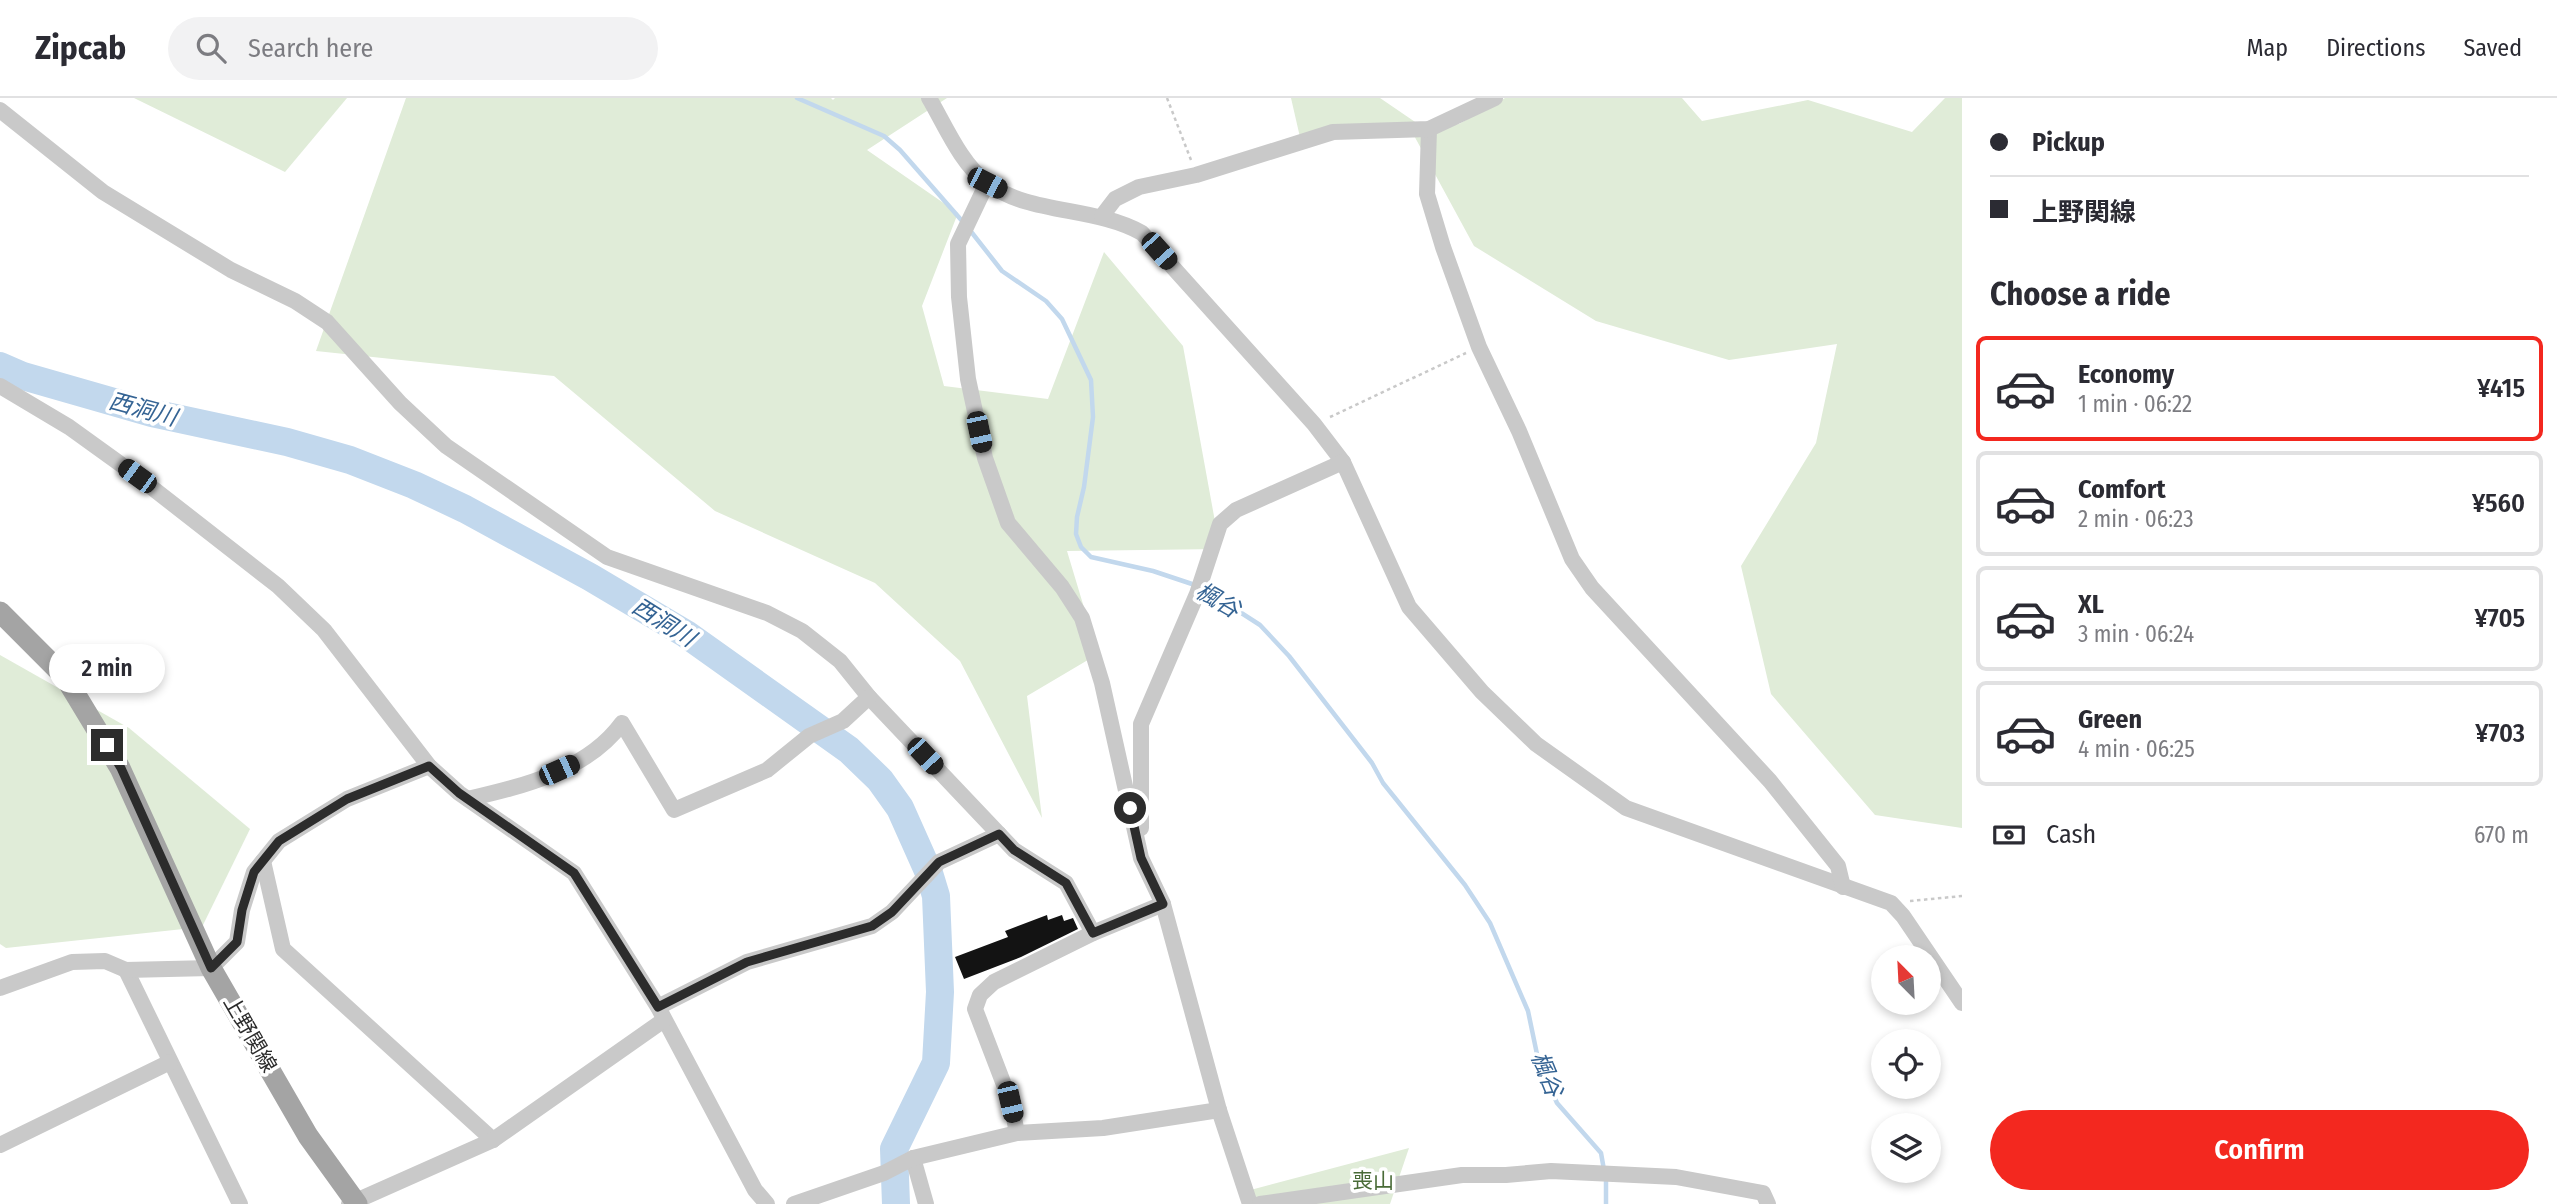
<!DOCTYPE html>
<html lang="en">
<head>
<meta charset="utf-8">
<style>
	body { margin:0; font-family:"Fira Sans Condensed","Noto Sans JP",sans-serif; background:#f2f2f3; color:#2b2b33; height:100vh; display:flex; flex-direction:column; font-size:26px; white-space:nowrap }
	* { box-sizing:border-box; margin:0 }
	p { font-size:23px; color:#7c7c81 }
	.icon { flex:none; width:38px; height:38px; fill:none; stroke:currentColor; stroke-width:2; stroke-linecap:round; stroke-linejoin:round }
	.map { position:relative; flex:1; overflow:hidden }
	.side { display:flex; flex-direction:column; background:#fff; width:595px }
	.side>* { flex:none }
	.guide { display:grid; align-content:center; height:154px; padding:0 28px; background:#fff }
	.needle { width:46px; rotate:336deg }
	.tools { position:absolute; left:1871px; top:847px; display:grid; gap:14px }
	.tools a { display:grid; place-items:center; width:70px; height:70px; border-radius:50%; background:#fff; box-shadow:0 4px 10px #0003; font-size:35px }
	.end { position:absolute; width:32px; height:32px; margin:-16px; border:9px solid #2c2c2c; background:#fff; box-shadow:0 0 0 4px #fff }
	.from { border-radius:50% }
	.bubble { position:absolute; height:49px; border-radius:24px; background:#fff; box-shadow:0 4px 10px #0003; font-size:23px; font-weight:600; line-height:49px; text-align:center }
	.car { position:absolute; width:21px; height:42px; margin:-21px -10px; border-radius:9px; box-shadow:0 0 5px 2px #0007; background:linear-gradient(#222 24%,#8ab4d8 0 40%,#222 0 76%,#8ab4d8 0 86%,#222 0) }
	.guide b { display:flex; align-items:center; gap:24px; height:66px; font-size:26px }
	.guide b+b { border-top:2px solid #e1e1e2 }
	.guide i { width:18px; height:18px; background:#2b2b33 }
	ul { padding:0; list-style:none }
	li { display:flex; align-items:center; gap:21px; height:105px; margin:0 14px 10px; padding:0 14px; border:4px solid #e1e1e2; border-radius:10px }
	li div { flex:1 }
	li b { display:block; font-size:26px }
	li em { font-style:normal; font-weight:600 }
	li.on { border-color:#f3281f }
	li>.icon { width:63px; height:63px; stroke-width:1.5 }
	h2 { padding:0 28px; font-size:32px; line-height:84px }
	.pay { display:flex; align-items:center; gap:18px; height:77px; padding:0 28px; font-size:26px }
	.pay p { margin-inline-start:auto }
	.primary-button { display:flex; gap:14px; margin-top:auto; padding:14px 28px }
	.primary-button a { flex:1; height:80px; border-radius:42px; background:#f3281f; color:#fff; font-size:28px; font-weight:600; line-height:80px; text-align:center }
	header { display:flex; align-items:center; gap:42px; box-sizing:border-box; height:98px; padding:0 35px; background:#fff; border-bottom:2px solid #e1e1e2 }
	header strong { font-size:33px }
	nav { display:flex; gap:38px; margin-inline-start:auto; font-size:24px }
	.search { width:490px; height:63px; background:#f2f2f3; display:flex; align-items:center; gap:18px; box-sizing:border-box; padding:0 24px; border-radius:38px; color:#7c7c81; font-size:26px }
	main { display:flex; flex:1; min-height:0 }
	.map>svg:first-child { display:block }
	.green { fill:#e0ecd8 }
	.lines { fill:none; stroke-linecap:round; stroke-linejoin:round }
	.stream { stroke:#c2d8ed; stroke-width:4.5 }
	.river { stroke:#c2d8ed; stroke-width:28 }
	.building { fill:#131313 }
	.path { stroke:#c9c9c9; stroke-width:2.5; stroke-dasharray:3.5 3.5; stroke-linecap:butt }
	.minor { stroke:#c9c9c9; stroke-width:16 }
	.major { stroke:#a4a4a4; stroke-width:21 }
	.route { stroke:#2c2c2c; stroke-width:9 }
	.labels { text-anchor:middle; dominant-baseline:central; stroke-width:7; stroke-linejoin:round; paint-order:stroke }
	.street-label { font-size:21px; fill:#2c2c2c; stroke:#fff }
	.park-label { font-size:21px; fill:#496b37; stroke:#fff }
	.water-label { font-size:23px; font-style:italic; fill:#356494; stroke:#fff }
</style>
</head>
<body>
<header>
<strong>Zipcab</strong>
<div class="search"><svg class="icon" aria-label="search" viewBox="0 0 24 24"><circle cx="10" cy="10" r="6"/><path d="M15 15l6 6"/></svg>Search here</div>
<nav><a>Map</a><a>Directions</a><a>Saved</a></nav>
</header>
<main>
<div class="map">
<svg width="1962" height="1106" viewBox="0 0 1962 1106">
	<rect width="100%" height="100%" fill="#fff"/>
	<!-- green -->
	<g class="green">
		<path d="M134,0H347L285,74Z"/>
		<path d="M406,0H831L833,2L835,0H947L867,52L958,115L922,208L944,288L1048,301L1104,154L1183,248L1220,451L1067,453L1098,556L1027,598L1042,720L960,563L875,485L715,413L554,278L316,253Z"/>
		<path d="M1291,0H1380L1421,28L1335,38L1302,48Z"/>
		<path d="M1505,0H1682L1702,23L1808,2L1912,34L1945,0H1962V730L1875,717L1771,596L1741,468L1816,345L1837,246L1729,262L1596,223L1474,148L1411,32L1459,26Z"/>
		<path d="M0,557L129,630L250,731L202,829L6,850L0,846Z"/>
		<path d="M1409,1050L1390,1106H1246L1243,1094Z"/>
	</g>
	<g class="lines">
		<!-- stream -->
		<g class="stream">
			<path d="M797,0L884,38L900,52L963,124"/>
			<path d="M969,131L1002,173L1046,203L1062,221L1091,282L1093,319L1084,389L1077,419L1076,436L1081,449L1091,459L1153,473L1201,489L1260,527L1289,558L1372,665L1383,685L1465,787L1490,825L1528,913L1538,961L1557,1005L1601,1055L1604,1072"/>
			<path d="M1606,1106V1080"/>
		</g>
		<!-- river -->
		<path class="river" d="M0,268L23,278L152,315L287,344L350,362L414,387L465,411L590,479L686,536L849,652L880,682L900,710L929,775L936,798L940,894L936,965L894,1051L896,1106"/>
	</g>
	<!-- building -->
	<path class="building" d="M1047,817L1048,822L1062,817L1064,823L1073,820L1078,831L1021,859L964,881L955,859L1008,839L1005,833Z"/>
	<g class="lines">
		<!-- path -->
		<g class="path">
			<path d="M1167,0L1191,62"/>
			<path d="M1330,319L1466,255"/>
			<path d="M1910,803L1962,798"/>
		</g>
		<!-- minor -->
		<g class="minor">
			<path d="M929,0C945,27 961,66 987,85C1030,117 1094,108 1142,135L1314,326L1343,364L1409,509L1482,594L1536,646L1626,710L1891,805L1903,818L1962,905"/>
			<path d="M0,12L103,94L231,172L295,203L327,224L400,305L446,348L607,459L767,515L802,533L840,563L869,599L1014,752L1066,785L1093,835"/>
			<path d="M1429,31L1427,96L1443,149L1479,249L1519,333L1572,461L1592,490L1770,683L1838,768L1843,789"/>
			<path d="M987,85L958,146L959,199L968,281L985,360L1008,425L1062,489L1082,520L1102,585L1141,760L1163,806L1219,1012L1250,1106"/>
			<path d="M1102,118L1115,101L1139,89L1196,77L1333,34L1429,31L1495,0"/>
			<path d="M0,288L69,329L137,378L278,488L324,532L429,668L459,695L574,775L658,909L755,1092L767,1106"/>
			<path d="M468,701C523,688 587,673 622,625L674,712L767,672L809,638L843,623L869,599"/>
			<path d="M1141,730V626L1197,496L1220,426L1236,412L1343,364"/>
			<path d="M263,763L283,851L493,1042"/>
			<path d="M126,872L240,1106"/>
			<path d="M0,890L72,864L105,863L126,872L211,870L237,844L242,812L254,774L279,743L347,701L429,668"/>
			<path d="M658,909L747,864L872,828L892,814L939,764L999,736"/>
			<path d="M1017,1035L1011,1005L975,911L980,897L994,884L1093,835L1163,806"/>
			<path d="M0,1047L170,964"/>
			<path d="M913,1060L926,1106"/>
			<path d="M349,1106L493,1042L664,922"/>
			<path d="M794,1106L884,1075L913,1060L1017,1035L1103,1030L1219,1012"/>
			<path d="M1260,1106L1462,1077H1506L1551,1073L1676,1079L1763,1095L1768,1106"/>
		</g>
		<!-- major -->
		<path class="major" d="M0,514L65,579L120,670L211,870L308,1038L357,1106"/>
	</g>
	<g class="lines">
		<!-- route -->
		<path class="route" d="M107,647L121,670L211,870L237,844L242,812L254,774L279,743L347,701L429,668L459,695L574,775L658,909L747,864L872,828L892,814L939,764L999,736L1014,752L1066,785L1093,835L1163,806L1141,760L1130,710"/>
	</g>
	<g class="labels">
		<!-- street labels -->
		<g class="street-label">
			<text transform="translate(250 936) rotate(60)">上野関線</text>
		</g>
		<!-- park labels -->
		<g class="park-label">
			<text x="1373" y="1083">喪山</text>
		</g>
		<!-- water labels -->
		<g class="water-label">
			<text transform="translate(143 311) rotate(15)">西洞川</text>
			<text transform="translate(1218 502) rotate(30)">楓谷</text>
			<text transform="translate(664 524) rotate(32)">西洞川</text>
			<text transform="translate(1547 976) rotate(68)">楓谷</text>
		</g>
	</g>
</svg>
<div class="tools">
<a><svg class="needle" viewBox="-14 -14 28 28"><path d="M0-13l5 13h-10z" fill="#e53935"/><path d="M0 13l5-13h-10z" fill="#7c7c81"/></svg></a>
<a><svg class="icon" aria-label="locate" viewBox="0 0 24 24"><circle cx="12" cy="12" r="6"/><path d="M12 2v4M12 18v4M2 12h4M18 12h4"/></svg></a>
<a><svg class="icon" aria-label="layers" viewBox="0 0 24 24"><path d="M12 4l9 5-9 5-9-5zM3 14l9 5 9-5"/></svg></a>
</div>
<i class="end from" style="left:1130px;top:710px"></i>
<i class="end" style="left:107px;top:647px"></i>
<div class="bubble" style="left:49px;top:546px;width:116px">2 min</div>
<i class="car" style="left:987px;top:85px;rotate:117deg"></i>
<i class="car" style="left:1159px;top:153px;rotate:138deg"></i>
<i class="car" style="left:979px;top:334px;rotate:168deg"></i>
<i class="car" style="left:137px;top:378px;rotate:306deg"></i>
<i class="car" style="left:925px;top:658px;rotate:137deg"></i>
<i class="car" style="left:559px;top:672px;rotate:66deg"></i>
<i class="car" style="left:1010px;top:1004px;rotate:167deg"></i>
</div>
<section class="side">
<div class="guide">
<b><i class="from"></i>Pickup</b>
<b><i></i>上野関線</b>
</div>
<h2>Choose a ride</h2>
<ul>
<li class="on"><svg class="icon" aria-label="car" viewBox="0 0 24 24"><path d="M5 17H2v-5l4-1 3-4h7l3 4 3 1v5h-3M9 17h6M6 11h13"/><circle cx="7" cy="17" r="2"/><circle cx="17" cy="17" r="2"/></svg><div><b>Economy</b><p>1 min · 06:22</p></div><em>¥415</em></li>
<li><svg class="icon" aria-label="car" viewBox="0 0 24 24"><path d="M5 17H2v-5l4-1 3-4h7l3 4 3 1v5h-3M9 17h6M6 11h13"/><circle cx="7" cy="17" r="2"/><circle cx="17" cy="17" r="2"/></svg><div><b>Comfort</b><p>2 min · 06:23</p></div><em>¥560</em></li>
<li><svg class="icon" aria-label="car" viewBox="0 0 24 24"><path d="M5 17H2v-5l4-1 3-4h7l3 4 3 1v5h-3M9 17h6M6 11h13"/><circle cx="7" cy="17" r="2"/><circle cx="17" cy="17" r="2"/></svg><div><b>XL</b><p>3 min · 06:24</p></div><em>¥705</em></li>
<li><svg class="icon" aria-label="car" viewBox="0 0 24 24"><path d="M5 17H2v-5l4-1 3-4h7l3 4 3 1v5h-3M9 17h6M6 11h13"/><circle cx="7" cy="17" r="2"/><circle cx="17" cy="17" r="2"/></svg><div><b>Green</b><p>4 min · 06:25</p></div><em>¥703</em></li>
</ul>
<div class="pay"><svg class="icon" aria-label="cash" viewBox="0 0 24 24"><path d="M3 7h18v10H3z"/><circle cx="12" cy="12" r="2"/></svg>Cash<p>670 m</p></div>
<div class="primary-button"><a>Confirm</a></div>
</section>
</main>
</body>
</html>
